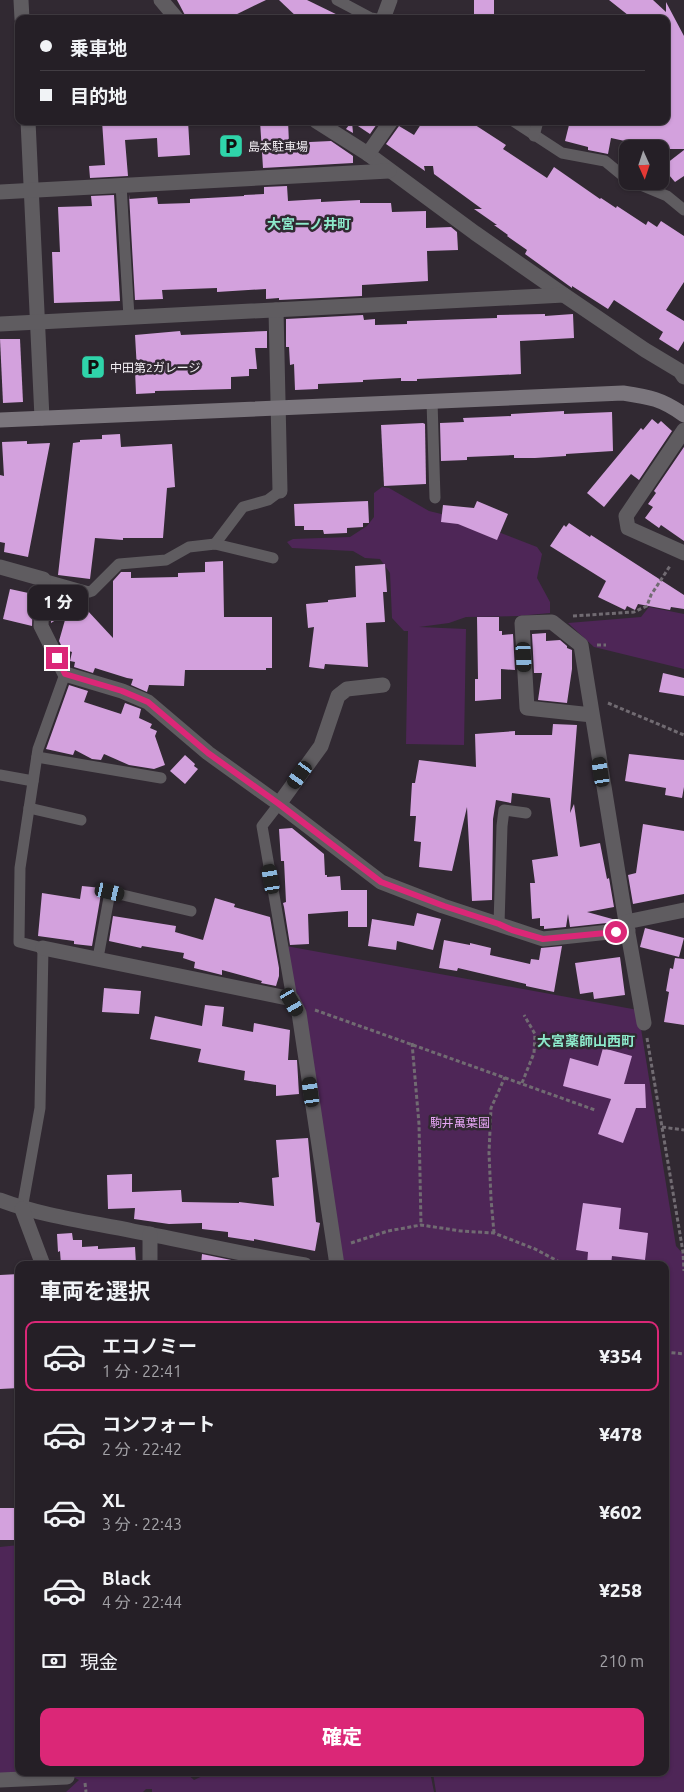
<!DOCTYPE html>
<html lang="ja">
<head>
<meta charset="utf-8">
<style>
	body { margin:0; font-family:Ubuntu,"Noto Sans JP",sans-serif; background:#312c32; color:#f1f3f6; height:100vh; display:flex; flex-direction:column; font-size:19px; white-space:nowrap }
	* { box-sizing:border-box; margin:0 }
	p { font-size:16px; color:#a3a2a7 }
	.icon { flex:none; width:28px; height:28px; fill:none; stroke:currentColor; stroke-width:2; stroke-linecap:round; stroke-linejoin:round }
	.map { position:relative; flex:1; overflow:hidden }
	.details { position:absolute; left:15px; top:1261px; width:654px; height:515px; display:flex; flex-direction:column; background:#251f26; border-radius:10px; box-shadow:0 1px 4px #0004,0 0 0 1px #423d43 }
	.details>* { flex:none }
	.guide { position:absolute; left:15px; top:15px; width:655px; height:110px; border-radius:10px; box-shadow:0 1px 4px #0004,0 0 0 1px #423d43; display:grid; align-content:center; height:110px; padding:0 25px; background:#251f26 }
	.needle { width:32px; rotate:177deg }
	.fabs { position:absolute; left:619px; top:140px; display:grid; gap:10px }
	.fabs a { display:grid; place-items:center; width:50px; height:50px; border-radius:10px; background:#251f26; box-shadow:0 1px 4px #0004,0 0 0 1px #423d43; font-size:25px }
	.end { position:absolute; width:22px; height:22px; margin:-11px; border:6px solid #db2777; background:#fff; box-shadow:0 0 0 2px #fff }
	.from { border-radius:50% }
	.bubble { position:absolute; height:35px; border-radius:10px; background:#251f26; box-shadow:0 1px 4px #0004,0 0 0 1px #423d43; font-size:16px; font-weight:800; line-height:35px; text-align:center }
	.car { position:absolute; width:15px; height:30px; margin:-15px -8px; border-radius:6px; box-shadow:0 0 4px 1px #0007; background:linear-gradient(#222 24%,#8ab4d8 0 40%,#222 0 76%,#8ab4d8 0 86%,#222 0) }
	.guide b { display:flex; align-items:center; gap:18px; height:48px; font-size:19px }
	.guide b+b { border-top:1px solid #423d43 }
	.guide i { width:12px; height:12px; background:#f1f3f6 }
	ul { padding:0; list-style:none }
	li { display:flex; align-items:center; gap:15px; height:70px; margin:0 10px 8px; padding:0 15px; border:2px solid transparent; border-radius:10px }
	li div { flex:1 }
	li b { display:block; font-size:19px }
	li em { font-style:normal; font-weight:800 }
	li.selected { border-color:#db2777 }
	li>.icon { width:45px; height:45px; stroke-width:1.5 }
	h2 { padding:0 25px; font-size:22px; line-height:60px }
	.pay { display:flex; align-items:center; gap:12px; height:55px; padding:0 25px; font-size:19px }
	.pay p { margin-inline-start:auto }
	.action { display:flex; gap:10px; margin-top:auto; padding:10px 25px }
	.action a { flex:1; height:58px; border-radius:10px; background:#db2777; color:#fff; font-size:20px; font-weight:800; line-height:58px; text-align:center }
	.map>svg:first-child { display:block }
	.green { fill:#4e2657 }
	.building { fill:#d3a1dd }
	.lines { fill:none; stroke-linecap:round; stroke-linejoin:round }
	.path { stroke:#716b72; stroke-width:3; stroke-dasharray:4 2.5; stroke-linecap:butt }
	.lane { stroke:#5f5c60; stroke-width:11 }
	.street { stroke:#5f5c60; stroke-width:15 }
	.secondary { stroke:#7b767d; stroke-width:15 }
	.route { stroke:#db2777; stroke-width:6 }
	.labels { text-anchor:middle; dominant-baseline:central; stroke-width:5; stroke-linejoin:round; paint-order:stroke }
	.poi-label { font-size:12px; fill:#f2eef3; stroke:#312932; text-anchor:start }
	.park-label { font-size:12px; fill:#e9a7f7; stroke:#312932 }
	.neighbourhood-label { font-size:14px; font-weight:bold; fill:#8ce9ca; stroke:#312932 }
</style>
</head>
<body>
<div class="map">
<svg width="684" height="1792" viewBox="0 0 684 1792">
	<rect width="100%" height="100%" fill="#312932"/>
	<!-- green -->
	<g class="green">
		<path d="M382,487L389,488L429,511L470,521L537,547L542,554L537,578L550,602V613L518,616L466,617L449,623L419,627L466,629L464,745L406,744L408,631H404L392,618L390,573L380,559L365,558L353,551L292,548L287,542L293,539L350,537L367,526L374,517V493Z"/>
		<path d="M649,607L684,614V669L594,647L568,623L641,617Z"/>
		<path d="M286,946L638,1010L676,1246L684,1255V1792H436L433,1773L665,1772V1265H347L338,1263Z"/>
		<path d="M19,1545V1772H185L194,1780L211,1772H430L434,1792H152V1789H146L143,1792H66L79,1780L67,1774L0,1779V1547Z"/>
	</g>
	<!-- building -->
	<g class="building">
		<path d="M177,0H266L227,19H187Z"/>
		<path d="M279,0H307L346,19H299Z"/>
		<rect x="474" y="0" width="20" height="16"/>
		<path d="M609,0H653L666,12V2L684,36V149H639L634,143L611,138L608,154L588,150V147L565,141L570,121H666V19H633Z"/>
		<path d="M102,121H188L190,155L158,157L157,138L125,140L128,176L90,178L89,166L105,165Z"/>
		<path d="M260,121H288L289,143L331,141L353,156V163L263,168Z"/>
		<path d="M352,121H379L370,134L352,122L353,133L346,129Z"/>
		<path d="M423,121H469L506,145L503,149L547,178L554,167L600,199L601,198L616,208L617,206L646,225L648,221L657,227L661,221L684,236V282L666,310L684,321V341L678,351L659,339L663,332L614,300L608,309L572,286V288L525,254L527,250L507,236L508,235L494,225H497L474,209H482L434,174L433,166H424L425,171L386,144L399,126L414,135Z"/>
		<path d="M684,150V176L675,182L662,167Z"/>
		<path d="M287,186L288,201L321,199V202L360,200V203H391L392,212L426,211V228L451,227L457,232L458,250L427,251L428,281L362,285V296L279,300V298L266,299V289L217,292V288L162,290L163,299L135,300L129,194V199L157,197L158,204L190,203V199L244,196V195L264,194V187Z"/>
		<path d="M114,195L120,301L54,303L52,252H60L58,207L92,206L91,196Z"/>
		<path d="M545,314V316L573,314L574,338L520,341L521,374L417,379V381H401V378L363,380V382L318,384V389L295,390L294,364L290,365L289,347H286V319L363,315L364,320L375,319V325L407,324V321L497,318V315Z"/>
		<path d="M180,331L181,335L267,331V348H255L257,369H249V376L231,377V389L155,391V393L136,394L135,370H137L135,335Z"/>
		<path d="M0,339H20L23,402L3,403Z"/>
		<path d="M564,411V414L612,412L613,451L566,454V456L535,458H514V455L467,457V460L441,461L440,423L464,422L463,418L511,416V414Z"/>
		<path d="M652,419L658,424L661,421L672,431L639,480L631,474L604,507L587,493L641,428L643,430Z"/>
		<path d="M423,423L425,424L426,484L384,486L381,425Z"/>
		<path d="M120,434L121,447L172,444L175,487L167,488L163,538H123V540L95,538L90,579L58,575L73,443L80,442V440L102,439V435Z"/>
		<path d="M27,441V444L50,443L28,557L4,552L5,543L0,542V475L4,476L2,442Z"/>
		<path d="M684,447V541L661,525L659,528L645,518L653,507L648,504L656,493L654,491Z"/>
		<path d="M368,501L369,523H363V527L347,528V533L324,534L323,530H304V526H295L294,504Z"/>
		<path d="M477,501L508,514L497,540L458,524L441,522L443,505L474,508Z"/>
		<path d="M569,523L590,537L591,535L684,595V609L671,607L670,610L638,604L635,610L627,606L625,610L598,597L606,581L550,546L564,525L566,527Z"/>
		<path d="M223,561L224,617H272V668H266V670H185L184,686L149,685L147,692L131,685L133,679L127,678L95,668L93,673L74,667L75,662L70,661L72,652L63,649L59,641L67,613L51,623L52,598L55,599L56,590L74,596L113,638V581L121,572H131V578L178,577V573L205,572V562Z"/>
		<path d="M385,564L387,592H383L385,622L366,623L368,667L325,664L324,669L309,667L314,627L308,628L306,604L328,602V600L356,597L355,566Z"/>
		<path d="M10,589L33,594L32,626L3,619Z"/>
		<path d="M477,617H499V631H502V635L513,634L515,670L501,669V699L475,701V679H478Z"/>
		<path d="M546,633V641L560,640L567,646V648L572,650V669L567,703L538,700L542,673H534L532,634Z"/>
		<path d="M663,673L684,678V696L659,692Z"/>
		<path d="M69,685L88,691L84,702L121,714L125,703L141,709L139,718L152,724L150,728L157,731L155,736L165,765L154,769L129,765L104,754L101,760L92,759L75,750L73,755L46,749Z"/>
		<path d="M553,724L577,725L570,813L574,804L580,847L600,843L607,879L609,878L614,907L587,912L616,920V922L570,927L568,914L566,927L544,929V926H540V918L532,919L530,883H535L532,860L558,856L550,798L512,793L511,803L496,800L493,819L492,900L472,901L467,807L452,871L419,867L421,842L414,841L416,816H410L412,783H415L419,760L476,767L475,734L515,731V735H552Z"/>
		<path d="M629,754L684,760V787L682,798L665,795L666,788L625,781Z"/>
		<path d="M185,755L195,764L194,766L198,769L185,784L170,771Z"/>
		<path d="M643,824L684,831V894L633,904L628,875L636,873Z"/>
		<path d="M292,828L324,854L325,875H327V877L340,876L341,890H367V927H348V911L308,914L309,944L290,945L284,907L283,903L286,902L284,861H281L279,829Z"/>
		<path d="M82,886L102,888L92,946L74,944V941L38,936L42,893L80,899Z"/>
		<path d="M215,898L235,904L234,907L270,917L279,968V976L276,986L261,983L262,981L222,970V975L194,968L195,962L183,958L184,953L142,946L141,948L109,941L113,916L176,926L175,932L203,940Z"/>
		<path d="M417,913L441,919L433,950L397,941L396,950L368,946L372,919L414,926Z"/>
		<path d="M645,928L684,938L679,957L640,947Z"/>
		<path d="M444,940L470,945V943L491,948L490,955L530,964L531,959L539,960L541,948L562,946L554,992L526,986V984L458,968L457,971L439,968Z"/>
		<path d="M620,957L625,995L594,999L593,992L580,994L575,963Z"/>
		<path d="M675,958L684,959V1025L664,1022L669,992L666,991L670,968L673,969Z"/>
		<path d="M104,988L141,991L139,1014L102,1012Z"/>
		<path d="M205,1005L224,1007L222,1026L253,1032L254,1023L290,1030L288,1060H297L299,1094L276,1096V1085L244,1080L245,1071L198,1062L201,1049L150,1039L155,1016L202,1026Z"/>
		<path d="M603,1048L632,1056L624,1084H645L646,1108H636L623,1143L598,1134L611,1099L563,1086L570,1058L598,1066Z"/>
		<path d="M308,1138L316,1222L320,1223L315,1251L254,1239V1241L228,1237V1232L202,1229V1223L169,1224L134,1219L135,1208L108,1209L107,1175L132,1174V1192L181,1190L182,1202L239,1203V1202L274,1206L272,1178L279,1177L276,1140Z"/>
		<path d="M583,1203L621,1208L619,1229L648,1233L645,1260L612,1256L611,1265H587L588,1252L576,1250Z"/>
		<path d="M72,1233L73,1240H82V1247L98,1246V1249L135,1247L136,1264L61,1265L60,1251L58,1252L57,1234Z"/>
		<path d="M202,1254L241,1262V1265H201Z"/>
		<path d="M19,1274V1388L0,1389V1275Z"/>
		<path d="M0,1508H17L18,1540H0Z"/>
	</g>
	<g class="lines">
		<!-- path -->
		<g class="path">
			<path d="M573,616L634,612L647,606L651,595L670,566"/>
			<path d="M597,645H606"/>
			<path d="M608,703L684,735"/>
			<path d="M315,1010L595,1110"/>
			<path d="M647,1038L683,1252L684,1271"/>
			<path d="M412,1043L419,1124L421,1225"/>
			<path d="M522,1083L534,1053L535,1034L524,1015"/>
			<path d="M662,1127L684,1130"/>
			<path d="M494,1233L491,1199L489,1153L491,1108L505,1077"/>
			<path d="M351,1243L388,1231L421,1225L461,1231L494,1233L535,1249L565,1265"/>
			<path d="M665,1352L684,1354"/>
			<path d="M85,1783L86,1792"/>
		</g>
		<!-- lane -->
		<g class="lane">
			<path d="M337,0L371,18L377,19"/>
			<path d="M513,121L562,153L605,161L628,180"/>
			<path d="M534,136L538,121"/>
			<path d="M631,181L667,196L684,210"/>
			<path d="M121,185L129,317"/>
			<path d="M432,401L435,498"/>
			<path d="M215,544L243,507L268,500L280,491"/>
			<path d="M43,579L89,592L92,591L119,564L166,560L189,547L215,544L273,558"/>
			<path d="M37,757L161,778"/>
			<path d="M0,775L33,781"/>
			<path d="M279,804L262,826L292,999"/>
			<path d="M29,808L81,820"/>
			<path d="M499,924L502,826L504,810L526,813"/>
			<path d="M98,958L110,892L191,911"/>
			<path d="M22,1209L40,1108L43,948L19,942L20,868L38,749L65,674"/>
		</g>
		<!-- street -->
		<g class="street">
			<path d="M21,0L22,19"/>
			<path d="M161,0L177,19"/>
			<path d="M383,19L390,0"/>
			<path d="M28,121L42,418"/>
			<path d="M316,121L368,154L475,233L564,295L645,350L680,371L684,377"/>
			<path d="M368,154L391,121"/>
			<path d="M0,192L389,171"/>
			<path d="M276,310L280,491"/>
			<path d="M0,324L564,295"/>
			<path d="M684,430L626,516L628,528L684,553"/>
			<path d="M0,567L43,579L41,626L65,674L122,691L148,702L208,753L279,804L381,882L443,906L543,939L628,930"/>
			<path d="M592,715L527,708L522,623L552,622L581,645L626,922L644,1023"/>
			<path d="M279,804L321,746L338,696L347,689L383,685"/>
			<path d="M626,922L684,910"/>
			<path d="M43,948L292,999L299,1013L337,1265"/>
			<path d="M0,1200C42,1216 89,1222 133,1231C191,1242 247,1255 305,1265"/>
			<path d="M22,1209L43,1265"/>
			<path d="M150,1234V1265"/>
			<path d="M0,1780L67,1777"/>
		</g>
		<!-- secondary -->
		<path class="secondary" d="M0,420L623,393C650,397 662,399 684,415"/>
	</g>
	<g class="lines">
		<!-- route -->
		<path class="route" d="M57,658L65,674L122,691L148,702L208,753L279,804L381,882L444,906L499,924L512,930L543,939L616,932"/>
	</g>
	<!-- icons -->
	<defs>
		<symbol id="parking-square" viewBox="-11 -11 22 22"><rect x="-9" y="-9" width="18" height="18" rx="4" fill="#2fd4aa" stroke="#312932"/><path d="M-3.5-5.5H1a3.5 3.5 0 0 1 0 7H-1V5.5H-3.5ZM-1-3.4V-.6H.8a1.4 1.4 0 0 0 0-2.8Z" fill="#111"/></symbol>
	</defs>
	<g fill-rule="evenodd">
		<use href="#parking-square" x="217" y="132" width="28" height="28"/>
		<use href="#parking-square" x="79" y="353" width="28" height="28"/>
	</g>
	<g class="labels">
		<!-- poi labels -->
		<g class="poi-label">
			<text x="248" y="146">島本駐車場</text>
			<text x="110" y="367">中田第2ガレージ</text>
		</g>
		<!-- park labels -->
		<g class="park-label">
			<text x="460" y="1122">駒井萬葉園</text>
		</g>
		<!-- neighbourhood labels -->
		<g class="neighbourhood-label">
			<text x="309" y="224">大宮一ノ井町</text>
			<text x="586" y="1041">大宮薬師山西町</text>
		</g>
	</g>
</svg>
<div class="fabs">
<a><svg class="needle" viewBox="-14 -14 28 28"><path d="M0-13l5 13h-10z" fill="#e53935"/><path d="M0 13l5-13h-10z" fill="#a3a2a7"/></svg></a>
</div>
<i class="end from" style="left:616px;top:932px"></i>
<i class="end" style="left:57px;top:658px"></i>
<div class="bubble" style="left:28px;top:585px;width:60px">1 分</div>
<i class="car" style="left:524px;top:657px;rotate:177deg"></i>
<i class="car" style="left:601px;top:772px;rotate:351deg"></i>
<i class="car" style="left:300px;top:775px;rotate:216deg"></i>
<i class="car" style="left:271px;top:879px;rotate:350deg"></i>
<i class="car" style="left:110px;top:892px;rotate:103deg"></i>
<i class="car" style="left:292px;top:1002px;rotate:150deg"></i>
<i class="car" style="left:311px;top:1092px;rotate:352deg"></i>
<div class="guide">
<b><i class="from"></i>乗車地</b>
<b><i></i>目的地</b>
</div>
<section class="details">
<h2>車両を選択</h2>
<ul>
<li class="selected"><svg class="icon" aria-label="car" viewBox="0 0 24 24"><path d="M5 17H2v-5l4-1 3-4h7l3 4 3 1v5h-3M9 17h6M6 11h13"/><circle cx="7" cy="17" r="2"/><circle cx="17" cy="17" r="2"/></svg><div><b>エコノミー</b><p>1 分 · 22:41</p></div><em>¥354</em></li>
<li><svg class="icon" aria-label="car" viewBox="0 0 24 24"><path d="M5 17H2v-5l4-1 3-4h7l3 4 3 1v5h-3M9 17h6M6 11h13"/><circle cx="7" cy="17" r="2"/><circle cx="17" cy="17" r="2"/></svg><div><b>コンフォート</b><p>2 分 · 22:42</p></div><em>¥478</em></li>
<li><svg class="icon" aria-label="car" viewBox="0 0 24 24"><path d="M5 17H2v-5l4-1 3-4h7l3 4 3 1v5h-3M9 17h6M6 11h13"/><circle cx="7" cy="17" r="2"/><circle cx="17" cy="17" r="2"/></svg><div><b>XL</b><p>3 分 · 22:43</p></div><em>¥602</em></li>
<li><svg class="icon" aria-label="car" viewBox="0 0 24 24"><path d="M5 17H2v-5l4-1 3-4h7l3 4 3 1v5h-3M9 17h6M6 11h13"/><circle cx="7" cy="17" r="2"/><circle cx="17" cy="17" r="2"/></svg><div><b>Black</b><p>4 分 · 22:44</p></div><em>¥258</em></li>
</ul>
<div class="pay"><svg class="icon" aria-label="cash" viewBox="0 0 24 24"><path d="M3 7h18v10H3z"/><circle cx="12" cy="12" r="2"/></svg>現金<p>210 m</p></div>
<div class="action"><a>確定</a></div>
</section>
</div>
</body>
</html>
